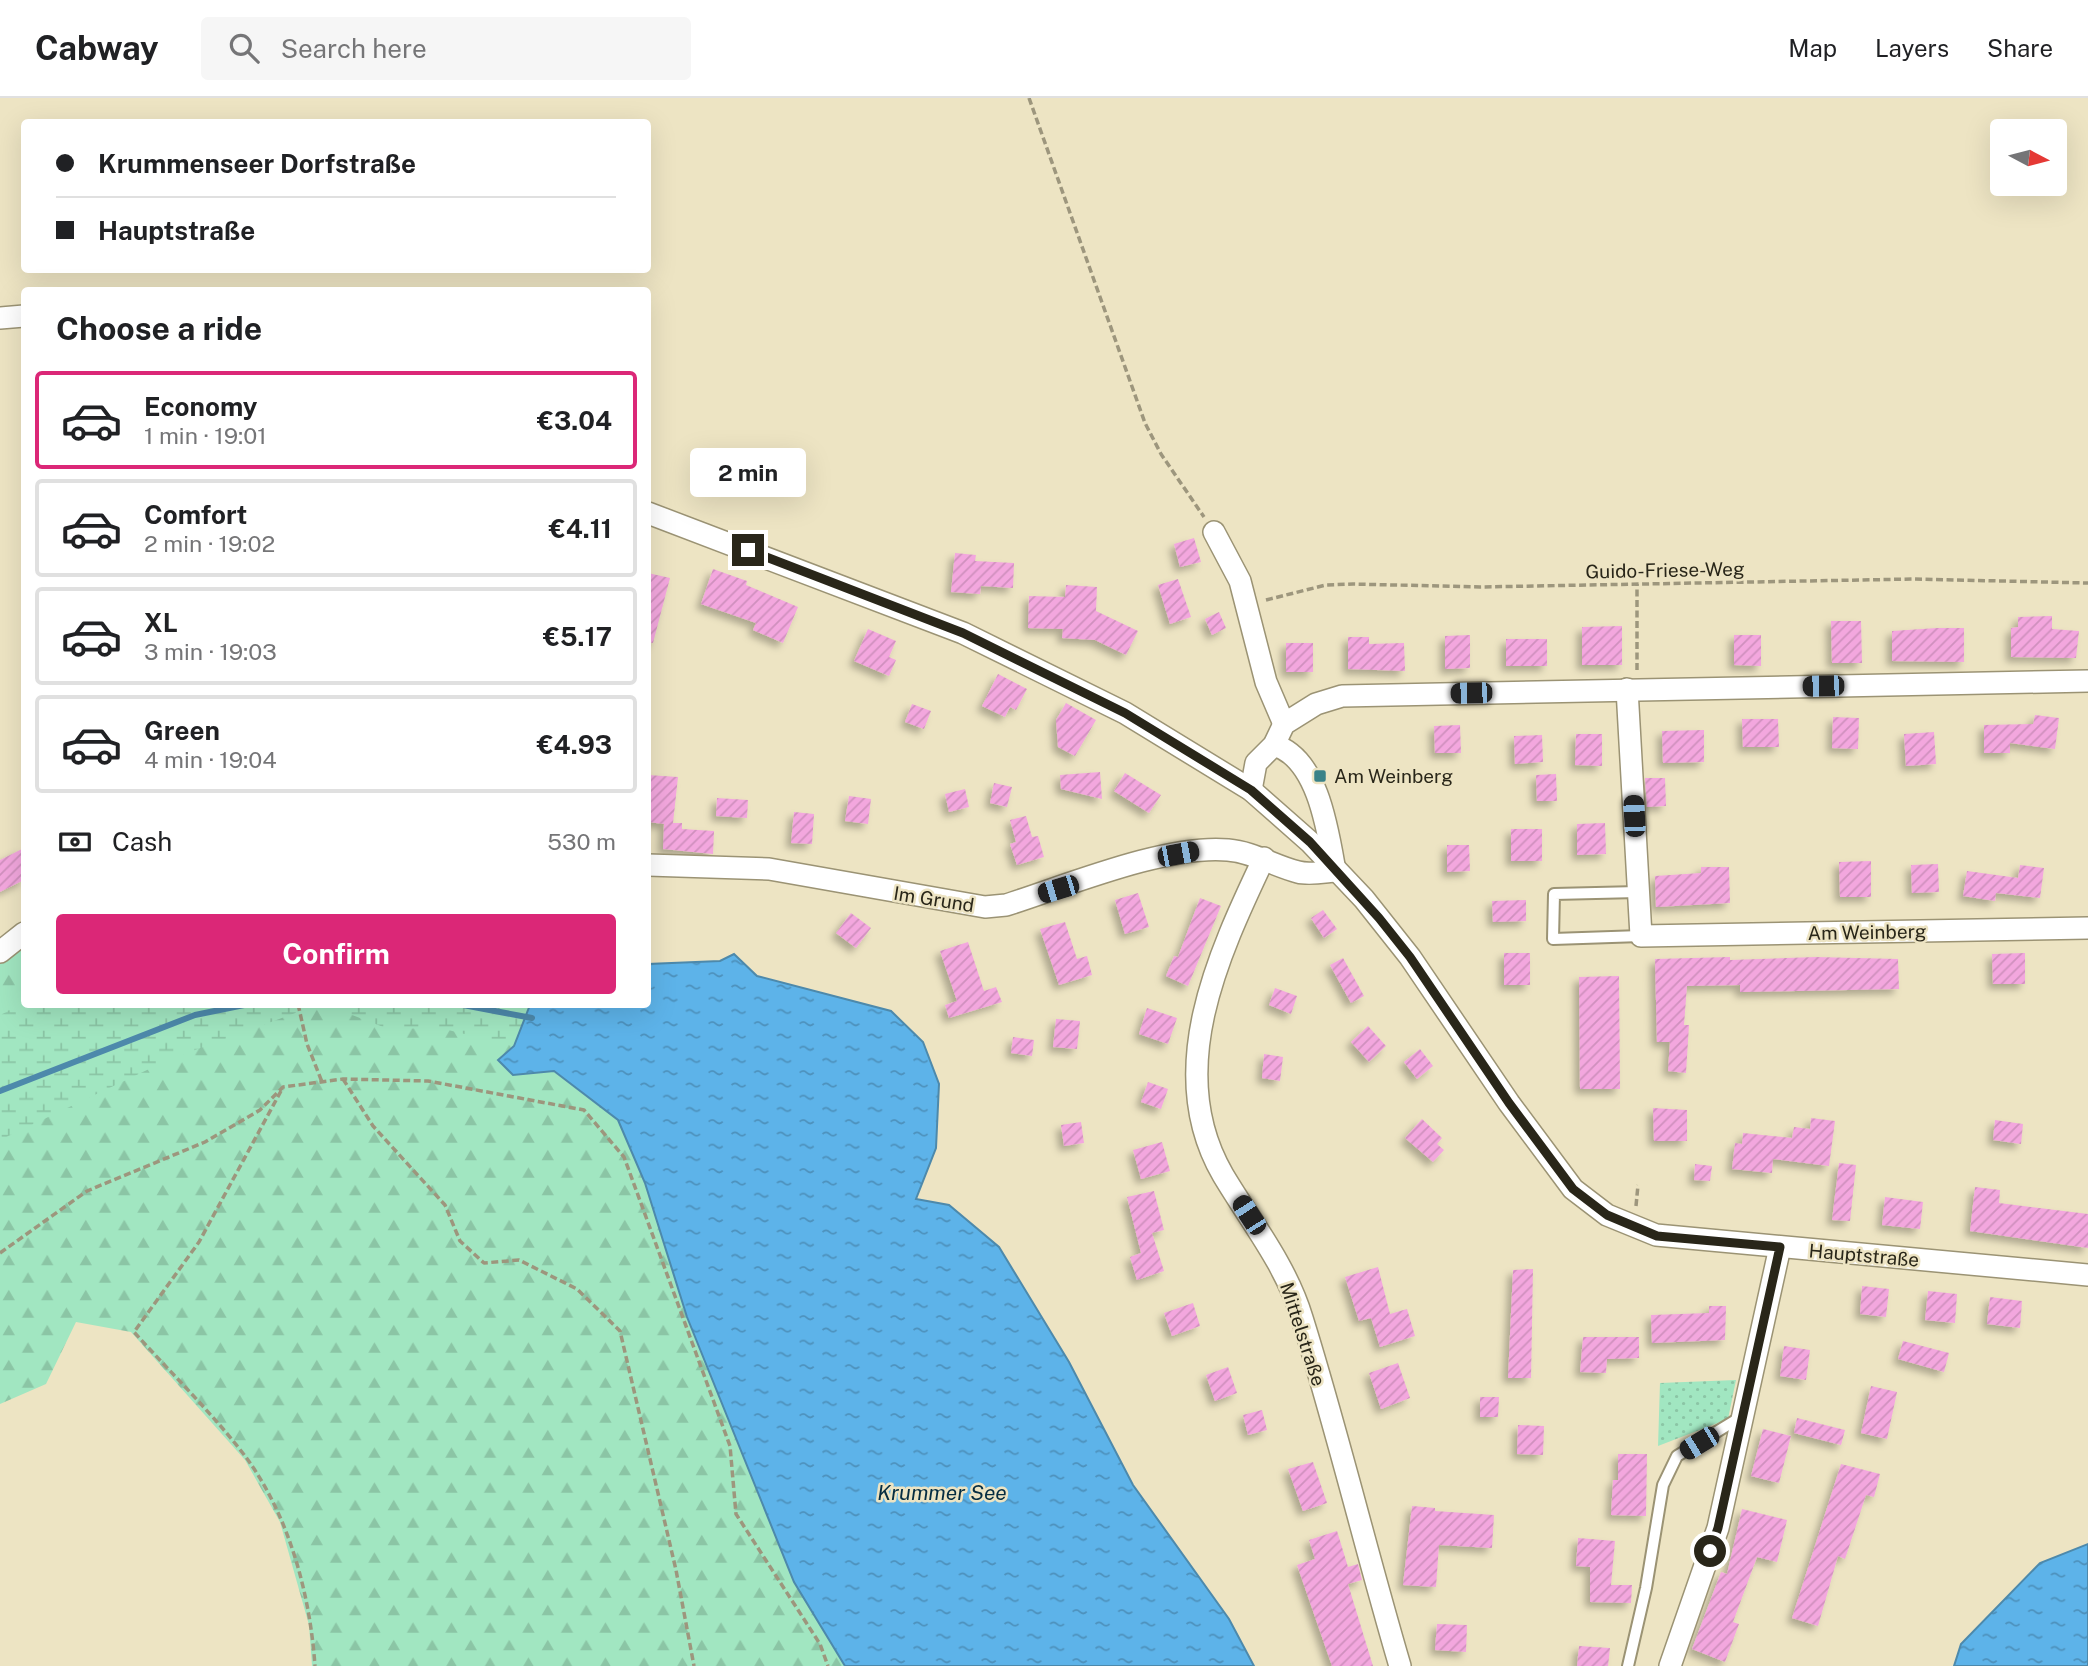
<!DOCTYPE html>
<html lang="en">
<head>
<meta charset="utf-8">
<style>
	body { margin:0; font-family:"Public Sans",sans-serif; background:#f6f6f6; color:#202124; height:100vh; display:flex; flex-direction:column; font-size:26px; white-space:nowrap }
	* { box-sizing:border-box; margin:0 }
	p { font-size:23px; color:#757577 }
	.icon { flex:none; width:38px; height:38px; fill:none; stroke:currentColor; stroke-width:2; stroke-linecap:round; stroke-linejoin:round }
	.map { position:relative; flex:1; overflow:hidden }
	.panel { position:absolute; left:21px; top:189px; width:630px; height:721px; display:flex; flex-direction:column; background:#fff; border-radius:7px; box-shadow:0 7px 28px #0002 }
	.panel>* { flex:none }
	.banner { position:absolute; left:21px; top:21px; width:630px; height:154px; border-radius:7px; box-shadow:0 7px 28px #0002; display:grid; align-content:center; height:154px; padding:0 35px; background:#fff }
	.needle { width:46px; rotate:97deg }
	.buttons { position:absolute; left:1990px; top:21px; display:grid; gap:14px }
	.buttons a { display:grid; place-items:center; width:77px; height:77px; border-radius:7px; background:#fff; box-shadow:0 7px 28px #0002; font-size:35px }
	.end { position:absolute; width:32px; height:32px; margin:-16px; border:9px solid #292619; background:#fff; box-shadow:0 0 0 4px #fff }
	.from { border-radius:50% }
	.bubble { position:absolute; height:49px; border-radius:7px; background:#fff; box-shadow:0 7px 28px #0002; font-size:23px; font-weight:700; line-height:49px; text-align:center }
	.car { position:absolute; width:21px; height:42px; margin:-21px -10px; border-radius:9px; box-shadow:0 0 5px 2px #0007; background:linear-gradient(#222 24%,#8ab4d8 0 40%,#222 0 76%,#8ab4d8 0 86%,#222 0) }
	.banner b { display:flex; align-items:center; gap:24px; height:66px; font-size:26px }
	.banner b+b { border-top:2px solid #e0e0e0 }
	.banner i { width:18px; height:18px; background:#202124 }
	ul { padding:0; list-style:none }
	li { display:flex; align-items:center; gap:21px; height:98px; margin:0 14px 10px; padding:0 21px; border:4px solid #e0e0e0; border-radius:7px }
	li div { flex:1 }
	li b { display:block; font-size:26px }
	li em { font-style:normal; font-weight:700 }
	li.on { border-color:#db2777 }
	li>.icon { width:63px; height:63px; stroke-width:1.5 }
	h2 { padding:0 35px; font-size:32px; line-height:84px }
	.pay { display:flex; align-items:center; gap:18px; height:77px; padding:0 35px; font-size:26px }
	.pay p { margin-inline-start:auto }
	.button { display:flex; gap:14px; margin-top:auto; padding:14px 35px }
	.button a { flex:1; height:80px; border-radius:7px; background:#db2777; color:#fff; font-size:28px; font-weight:700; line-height:80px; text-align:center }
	header { display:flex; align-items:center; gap:42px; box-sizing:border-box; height:98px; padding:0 35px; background:#fff; border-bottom:2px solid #e0e0e0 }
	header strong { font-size:33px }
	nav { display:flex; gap:38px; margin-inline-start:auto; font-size:24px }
	.search { width:490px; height:63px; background:#f6f6f6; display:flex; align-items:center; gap:18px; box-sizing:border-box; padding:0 24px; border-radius:7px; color:#757577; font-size:26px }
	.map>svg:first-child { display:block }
	.green { fill:url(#green-dots) }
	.forest { fill:url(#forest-firs) }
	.wetland { fill:url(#wetland-marsh) }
	.water { fill:url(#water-ripples); stroke:#4d89ab; stroke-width:2 }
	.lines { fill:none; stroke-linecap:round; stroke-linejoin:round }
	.stream { stroke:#4d89ab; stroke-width:6 }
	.building { fill:url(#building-hatch); filter:url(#shadow) }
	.lane-casing { stroke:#9b9374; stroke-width:14 }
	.street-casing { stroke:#9b9374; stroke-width:24 }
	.path { stroke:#9d967d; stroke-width:3.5; stroke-dasharray:7 3.5; stroke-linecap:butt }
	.lane { stroke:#fff; stroke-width:10 }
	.street { stroke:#fff; stroke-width:21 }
	.route { stroke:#292619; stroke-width:9 }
	.poi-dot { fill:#3a8288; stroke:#ede4c3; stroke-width:2.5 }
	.labels { text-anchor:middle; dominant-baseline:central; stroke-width:5; stroke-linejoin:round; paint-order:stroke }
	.street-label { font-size:19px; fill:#292619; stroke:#ede4c3 }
	.poi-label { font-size:19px; fill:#292619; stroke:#ede4c3; text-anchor:start }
	.water-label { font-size:21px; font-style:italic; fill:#052d42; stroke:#ede4c3 }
</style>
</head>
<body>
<header>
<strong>Cabway</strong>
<div class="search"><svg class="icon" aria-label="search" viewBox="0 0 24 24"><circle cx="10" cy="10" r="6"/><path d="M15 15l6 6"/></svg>Search here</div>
<nav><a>Map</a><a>Layers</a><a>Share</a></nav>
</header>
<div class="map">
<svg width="2088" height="1568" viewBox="0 0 2088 1568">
	<defs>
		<pattern id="green-dots" width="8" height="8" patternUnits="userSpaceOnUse" patternTransform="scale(1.75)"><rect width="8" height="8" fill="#a1e6c1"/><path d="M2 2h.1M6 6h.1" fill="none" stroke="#8bc5a5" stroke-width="1.8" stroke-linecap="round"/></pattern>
		<pattern id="forest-firs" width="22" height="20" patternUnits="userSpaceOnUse" patternTransform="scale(1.75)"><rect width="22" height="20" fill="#a1e6c1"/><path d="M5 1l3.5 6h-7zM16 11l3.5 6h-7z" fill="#8bc5a5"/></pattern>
		<pattern id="wetland-marsh" width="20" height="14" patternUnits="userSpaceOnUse" patternTransform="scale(1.75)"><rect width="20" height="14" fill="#a1e6c1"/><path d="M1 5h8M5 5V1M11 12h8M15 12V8" fill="none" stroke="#8bc5a5"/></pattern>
		<pattern id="water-ripples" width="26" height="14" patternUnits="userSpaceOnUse" patternTransform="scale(1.75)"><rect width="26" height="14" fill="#5db3e9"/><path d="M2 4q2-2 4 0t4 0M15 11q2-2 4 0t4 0" fill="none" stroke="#4d91bc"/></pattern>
		<pattern id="building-hatch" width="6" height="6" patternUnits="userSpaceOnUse" patternTransform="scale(1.75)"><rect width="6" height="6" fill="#f3a7de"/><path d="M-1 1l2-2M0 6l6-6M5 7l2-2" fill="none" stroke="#d090be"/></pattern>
		<filter id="shadow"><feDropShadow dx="-5" dy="5" stdDeviation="3.5" flood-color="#0004"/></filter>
	</defs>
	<rect width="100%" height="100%" fill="#ede4c3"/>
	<!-- green -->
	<path class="green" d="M1736,1282L1728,1321L1658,1348L1660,1285Z"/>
	<!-- forest -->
	<path class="forest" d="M24,847V906L530,907L514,948L498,962L513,977L553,973L618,1022L645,1085L794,1484L845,1568H312L309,1527L280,1424L245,1362L131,1234L76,1224L46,1286L0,1306V854Z"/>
	<!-- wetland -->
	<g class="wetland">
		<path d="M24,906L317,907L168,962L0,1042V917Z"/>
		<path d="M326,907H529L514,948L444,931L386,930Z"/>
	</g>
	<!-- water -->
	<g class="water">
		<path d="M734,856L757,878L891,913L923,944L939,986L936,1050L916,1101L949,1107L999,1149L1069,1264L1133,1387L1229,1521L1254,1568H845L794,1484L687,1219L645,1085L618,1022L554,973L513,977L498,962L514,948L530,907L648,906V866L720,863Z"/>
		<path d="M2088,1446V1568H1954L1961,1546L2040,1465Z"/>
	</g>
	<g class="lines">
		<!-- stream -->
		<g class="stream">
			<path d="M458,906L532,920"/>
			<path d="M0,993L195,917L249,906"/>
		</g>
	</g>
	<!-- building -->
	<g class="building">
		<path d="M1194,440L1201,464L1180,469L1174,446Z"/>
		<path d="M955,455L976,457L975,463L1014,465L1013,490L981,488L980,496L951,494Z"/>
		<path d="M713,471L747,483L746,487L798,509L783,545L753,532L756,525L701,506Z"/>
		<path d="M648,475L670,480L653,545L648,544Z"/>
		<path d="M1178,481L1191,519L1170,526L1158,487Z"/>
		<path d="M1066,487L1097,489L1096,513L1138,533L1126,557L1095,542L1062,540L1063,531L1028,530L1029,498L1065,499Z"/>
		<path d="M1219,514L1226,530L1212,537L1205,521Z"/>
		<path d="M2052,518V531L2079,533L2076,560L2011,559V530L2018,529V519Z"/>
		<path d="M1831,523H1861L1862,565H1832Z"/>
		<path d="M1622,528V567H1582V529Z"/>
		<path d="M1937,530H1964V564L1892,563V533Z"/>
		<path d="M868,531L896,543L889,559L896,562L889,578L854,563Z"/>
		<path d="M1470,537V570L1445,571V538Z"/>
		<path d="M1734,537H1761V568L1734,567Z"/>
		<path d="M1348,539H1369V546L1404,545L1405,573L1348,571Z"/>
		<rect x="1506" y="541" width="41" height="27"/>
		<rect x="1286" y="545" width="27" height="29"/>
		<path d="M998,576L1027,591L1016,612L1010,609L1005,619L982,608Z"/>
		<path d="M1066,605L1096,622L1075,658L1058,649L1056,622Z"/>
		<path d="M912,606L931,613L924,631L905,624Z"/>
		<path d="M2035,617L2059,620L2055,651L2010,645V655H1984V627L2033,626Z"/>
		<path d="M1833,619L1859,620L1858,651L1832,650Z"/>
		<path d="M1742,621H1778L1779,649H1743Z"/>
		<path d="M1460,627L1461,655H1435L1434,628Z"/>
		<path d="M1704,632V664L1663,665L1662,633Z"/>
		<path d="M1934,634L1936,666L1906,668L1904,636Z"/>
		<path d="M1576,636H1602V668L1575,667Z"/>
		<path d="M1542,637L1543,664L1515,666L1514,638Z"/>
		<path d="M1100,674L1102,701L1061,691L1060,677Z"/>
		<path d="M1125,675L1161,697L1149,715L1114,693Z"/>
		<path d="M1556,676L1557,703H1537L1536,677Z"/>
		<path d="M648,677L678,679L673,725H682V731L714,733L713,756L663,751L664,726L648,724Z"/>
		<path d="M1645,680H1665L1666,708L1647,709Z"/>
		<path d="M994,685L1012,689L1007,709L990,705Z"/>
		<path d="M965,691L969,709L949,714L945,696Z"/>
		<path d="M849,698L871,701L868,726L845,723Z"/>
		<path d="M717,700L748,702L747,720L716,718Z"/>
		<path d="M794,714L814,716L812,746L791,745Z"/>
		<path d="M1026,718L1032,739L1038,738L1044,759L1017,767L1010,746L1016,744L1010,722Z"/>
		<path d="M1605,725L1606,756L1577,757V726Z"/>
		<rect x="1511" y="731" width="31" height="32"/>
		<path d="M1447,747H1469L1470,773L1447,774Z"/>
		<path d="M24,750V782L0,794V762Z"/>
		<path d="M1871,763V799H1840L1839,764Z"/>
		<path d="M1938,766L1939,794L1912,795L1911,767Z"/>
		<path d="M2020,767L2044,770L2040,800L1996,795L1995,803L1963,798L1967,773L2018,780Z"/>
		<path d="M1701,769H1729L1730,805L1656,809L1655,778L1701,775Z"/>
		<path d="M1138,795L1149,829L1125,836L1115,802Z"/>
		<path d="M1200,800L1221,808L1188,888L1166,878L1174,858L1178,859Z"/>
		<path d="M1526,802V823L1493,824L1492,803Z"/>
		<path d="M1323,812L1337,831L1324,840L1311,820Z"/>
		<path d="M851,815L871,830L856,850L836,835Z"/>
		<path d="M1065,824L1077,861L1087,858L1092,877L1059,887L1040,831Z"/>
		<path d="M968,844L984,893L996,889L1002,904L949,920L945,907L957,903L940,853Z"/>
		<rect x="1504" y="855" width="26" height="32"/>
		<path d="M2025,855V886H1993L1992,856Z"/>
		<path d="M1730,859V862L1816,859L1898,861L1899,891L1740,894V887L1687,888L1684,927H1689L1686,975L1668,973L1670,944H1657L1655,861Z"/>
		<path d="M1343,860L1364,898L1351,905L1330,867Z"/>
		<path d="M1619,878L1620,991H1580L1579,879Z"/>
		<path d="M1275,890L1297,898L1291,916L1269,907Z"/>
		<path d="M1147,910L1177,920L1168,946L1139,936Z"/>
		<path d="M1056,921L1080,923L1077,951L1053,949Z"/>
		<path d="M1368,928L1386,948L1369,964L1351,944Z"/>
		<path d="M1013,939L1034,942L1032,958L1011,955Z"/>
		<path d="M1420,951L1433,968L1417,981L1404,964Z"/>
		<path d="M1264,956L1283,959L1280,983L1262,980Z"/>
		<path d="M1148,984L1168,991L1161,1011L1141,1004Z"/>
		<path d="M1653,1010L1687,1012V1043H1654Z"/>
		<path d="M1811,1020L1835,1023L1829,1068L1773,1061L1772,1075L1732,1071L1735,1045L1742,1046L1743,1035L1792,1040L1794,1029L1810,1031Z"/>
		<path d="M1422,1021L1442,1040L1437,1046L1444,1052L1433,1064L1405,1040Z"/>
		<path d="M1995,1022L2023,1026L2021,1046L1993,1042Z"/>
		<path d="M1081,1024L1084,1045L1064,1048L1061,1027Z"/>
		<path d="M1162,1044L1170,1073L1141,1081L1133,1052Z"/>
		<path d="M1839,1065L1856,1067L1850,1123L1832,1122Z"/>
		<path d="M1695,1066L1712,1068L1710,1083L1694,1082Z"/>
		<path d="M1975,1089L2000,1092L1999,1105L2088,1116V1150L1970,1133Z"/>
		<path d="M1154,1093L1164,1132L1152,1135L1164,1173L1137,1182L1130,1159L1141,1155L1127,1099Z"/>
		<path d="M1885,1099L1923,1104L1920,1131L1882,1127Z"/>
		<path d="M1378,1169L1390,1216L1407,1211L1415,1238L1380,1249L1371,1220L1359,1223L1345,1179Z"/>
		<path d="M1533,1171L1531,1280H1508L1513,1172Z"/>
		<path d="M1862,1188L1889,1191L1886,1219L1860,1216Z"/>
		<path d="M1928,1193L1957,1196L1955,1225L1925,1222Z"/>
		<path d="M1990,1199L2022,1203L2020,1230L1987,1226Z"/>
		<path d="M1193,1205L1200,1228L1172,1238L1164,1215Z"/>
		<path d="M1709,1208H1726L1725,1242L1652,1245L1651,1217L1709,1215Z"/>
		<path d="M1583,1239H1639V1260L1607,1261L1606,1275L1580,1274Z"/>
		<path d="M1903,1243L1949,1255L1944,1274L1898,1261Z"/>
		<path d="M1784,1248L1810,1252L1806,1282L1780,1278Z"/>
		<path d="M1398,1265L1410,1300L1381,1311L1369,1275Z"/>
		<path d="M1228,1269L1237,1295L1215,1303L1206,1277Z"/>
		<path d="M1871,1288L1897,1294L1887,1341L1861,1335Z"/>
		<path d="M1480,1299H1499L1498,1319H1480Z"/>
		<path d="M1262,1312L1267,1332L1248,1337L1243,1317Z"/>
		<path d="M1797,1320L1845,1332L1841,1347L1794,1335Z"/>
		<path d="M1518,1327L1544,1328L1543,1357L1517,1356Z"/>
		<path d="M1763,1331L1791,1338L1779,1385L1751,1378Z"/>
		<path d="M1618,1356H1647L1646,1418L1611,1417L1613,1382H1618Z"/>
		<path d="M1313,1364L1327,1405L1303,1413L1288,1371Z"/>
		<path d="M1841,1366L1880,1376L1874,1399L1866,1397L1845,1461L1838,1458L1818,1528L1792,1520Z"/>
		<path d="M1412,1408L1435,1410V1413L1494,1417L1492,1450L1439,1447L1436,1489L1403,1487Z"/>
		<path d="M1742,1411L1787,1422L1777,1464L1757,1459L1733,1524L1739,1526L1725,1564L1692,1551L1721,1474L1727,1476Z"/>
		<path d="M1337,1433L1348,1469L1358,1466L1362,1482L1348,1486L1373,1568H1332L1297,1467L1315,1461L1309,1442Z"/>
		<path d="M1578,1440L1615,1443L1611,1487H1632L1631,1505L1590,1504V1469L1576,1468Z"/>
		<path d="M1437,1526L1467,1527L1466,1554L1435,1552Z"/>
		<path d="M1579,1548L1610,1550L1608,1568H1577Z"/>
	</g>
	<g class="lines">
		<defs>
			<g id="lane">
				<path d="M1638,794L1554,796L1553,841L1641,838"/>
				<path d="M1628,1568L1646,1490L1663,1387L1677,1358L1741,1319"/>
			</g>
			<g id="street">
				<path d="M0,220L24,218"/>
				<path d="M648,415L963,535L1125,615L1251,692L1310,744L1364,801L1410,859L1509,1005L1573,1091L1607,1117L1656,1137L2088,1177"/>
				<path d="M1214,434L1240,483L1266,584L1284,626"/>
				<path d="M1627,591L1641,838L2088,830"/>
				<path d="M1274,647C1318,660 1328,733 1335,773"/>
				<path d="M1251,692L1256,665L1274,647L1284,626L1316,606L1342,598L2088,583"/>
				<path d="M1264,760C1218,857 1163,974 1223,1077C1251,1124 1286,1167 1302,1220C1338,1335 1366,1453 1400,1568"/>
				<path d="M648,767L769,771L985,809L1006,807C1066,788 1167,746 1228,752C1253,754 1274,768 1298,774C1309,777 1324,774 1335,773"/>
				<path d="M0,854L24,835"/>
				<path d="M1670,1568L1718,1430L1780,1149"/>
			</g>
		</defs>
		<!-- lane casing -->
		<use href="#lane" class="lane-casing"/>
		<!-- street casing -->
		<use href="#street" class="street-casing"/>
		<!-- path -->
		<g class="path">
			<path d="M1029,0L1145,325L1161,356L1204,419"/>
			<path d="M1266,502L1326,487L1353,486L1480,489L1914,481L2088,485"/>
			<path d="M1637,572V486"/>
			<path d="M298,906L307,946L322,984"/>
			<path d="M343,981L373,1028L445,1107L460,1143L484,1165L519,1162L577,1191L620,1233L676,1472L694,1568"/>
			<path d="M281,993L199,1144L134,1234C170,1274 217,1320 248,1362C290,1421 310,1497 315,1568"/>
			<path d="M1636,1108L1638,1087"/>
			<path d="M0,1155L87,1093L205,1044L260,1012L283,989L343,981L428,983L584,1012L624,1059L730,1348L736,1416L820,1546L828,1568"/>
		</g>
		<!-- lane -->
		<use href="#lane" class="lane"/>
		<!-- street -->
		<use href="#street" class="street"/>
	</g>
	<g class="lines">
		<!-- route -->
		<path class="route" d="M748,452L963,535L1125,615L1251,692L1310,744L1379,820L1410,859L1509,1005L1573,1091L1607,1117L1657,1138L1780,1149L1718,1430L1710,1453"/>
	</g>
	<!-- markers -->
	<rect class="poi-dot" x="1313" y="671" width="14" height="14" rx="3.5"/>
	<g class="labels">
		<!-- street labels -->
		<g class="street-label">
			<text transform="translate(1665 472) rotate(-1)">Guido-Friese-Weg</text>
			<text transform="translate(934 801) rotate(9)">Im Grund</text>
			<text transform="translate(1867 834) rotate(-1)">Am Weinberg</text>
			<text transform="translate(1864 1157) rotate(5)">Hauptstraße</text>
			<text transform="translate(1303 1236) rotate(72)">Mittelstraße</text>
		</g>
		<!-- poi labels -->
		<g class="poi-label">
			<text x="1334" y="678">Am Weinberg</text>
		</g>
		<!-- water labels -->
		<g class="water-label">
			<text x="942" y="1394">Krummer See</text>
		</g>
	</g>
</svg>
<div class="buttons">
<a><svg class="needle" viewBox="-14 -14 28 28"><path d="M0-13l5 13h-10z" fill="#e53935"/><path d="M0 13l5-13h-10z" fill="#757577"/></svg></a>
</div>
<i class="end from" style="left:1710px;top:1453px"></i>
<i class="end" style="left:748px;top:452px"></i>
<div class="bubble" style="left:690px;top:350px;width:116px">2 min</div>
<i class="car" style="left:1823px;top:588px;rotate:269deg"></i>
<i class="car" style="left:1471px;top:595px;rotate:269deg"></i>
<i class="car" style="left:1634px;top:718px;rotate:357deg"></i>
<i class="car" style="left:1178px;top:756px;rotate:79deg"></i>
<i class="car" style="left:1058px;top:791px;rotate:253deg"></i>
<i class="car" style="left:1249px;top:1117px;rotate:327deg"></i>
<i class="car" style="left:1699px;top:1345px;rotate:239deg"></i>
<div class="banner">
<b><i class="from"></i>Krummenseer Dorfstraße</b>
<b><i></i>Hauptstraße</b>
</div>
<section class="panel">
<h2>Choose a ride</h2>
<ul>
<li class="on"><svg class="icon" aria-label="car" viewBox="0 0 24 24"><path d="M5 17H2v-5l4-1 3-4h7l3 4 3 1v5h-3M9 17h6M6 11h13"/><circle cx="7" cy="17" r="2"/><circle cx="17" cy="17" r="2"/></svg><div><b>Economy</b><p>1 min · 19:01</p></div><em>€3.04</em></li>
<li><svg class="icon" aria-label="car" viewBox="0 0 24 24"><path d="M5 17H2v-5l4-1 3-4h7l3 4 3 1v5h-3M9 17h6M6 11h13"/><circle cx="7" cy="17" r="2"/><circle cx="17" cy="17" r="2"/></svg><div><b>Comfort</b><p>2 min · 19:02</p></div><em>€4.11</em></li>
<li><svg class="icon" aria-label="car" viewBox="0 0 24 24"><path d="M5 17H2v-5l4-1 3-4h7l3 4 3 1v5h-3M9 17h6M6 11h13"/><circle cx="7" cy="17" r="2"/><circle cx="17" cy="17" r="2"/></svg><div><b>XL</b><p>3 min · 19:03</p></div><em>€5.17</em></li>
<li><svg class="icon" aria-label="car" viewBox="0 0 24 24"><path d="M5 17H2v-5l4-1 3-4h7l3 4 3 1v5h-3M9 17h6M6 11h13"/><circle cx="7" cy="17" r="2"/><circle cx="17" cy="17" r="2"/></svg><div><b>Green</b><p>4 min · 19:04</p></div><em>€4.93</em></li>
</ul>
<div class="pay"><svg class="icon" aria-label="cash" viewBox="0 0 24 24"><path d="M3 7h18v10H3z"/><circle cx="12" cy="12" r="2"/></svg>Cash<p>530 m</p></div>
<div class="button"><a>Confirm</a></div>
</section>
</div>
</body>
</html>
